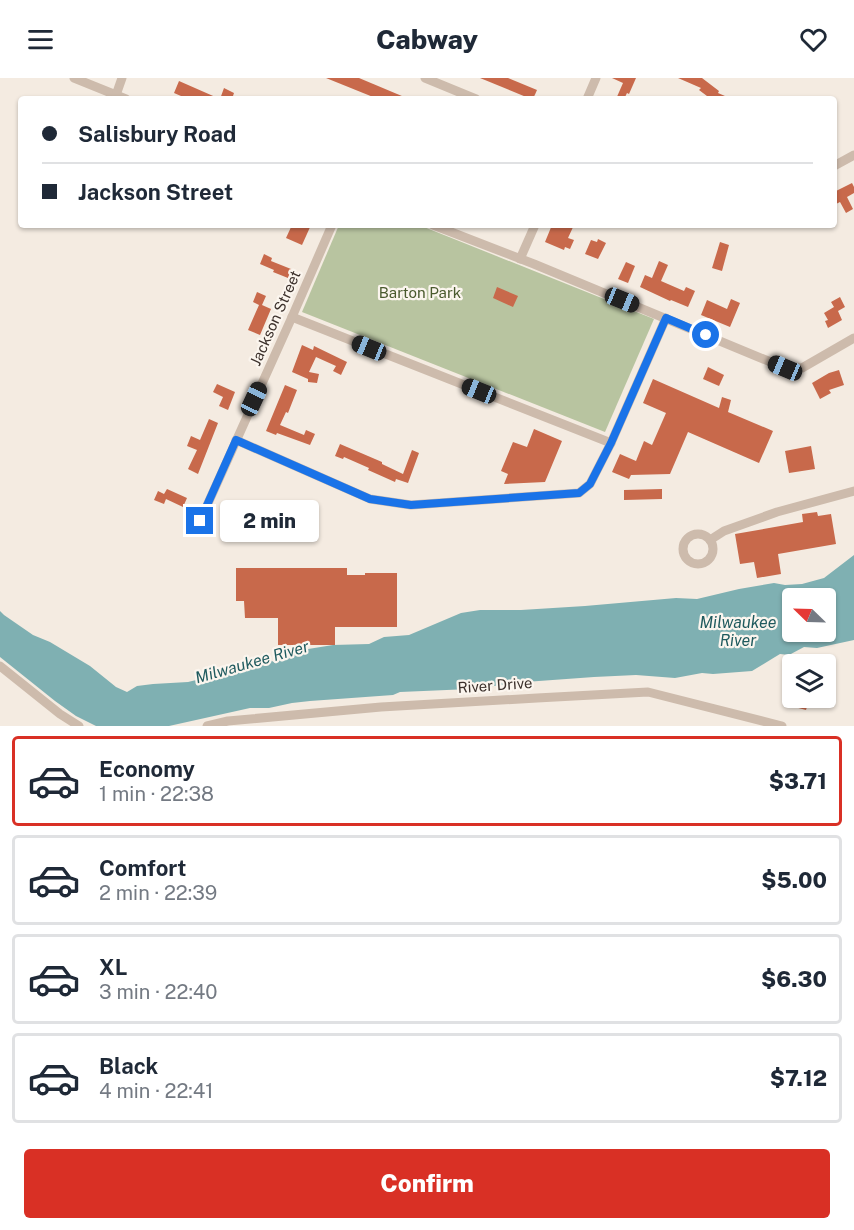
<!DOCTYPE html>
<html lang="en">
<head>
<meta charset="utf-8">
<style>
	body { margin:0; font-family:"Public Sans",sans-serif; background:#f6f6f7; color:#1f2937; height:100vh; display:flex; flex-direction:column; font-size:22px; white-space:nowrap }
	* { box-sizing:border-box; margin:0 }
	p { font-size:20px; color:#747a83 }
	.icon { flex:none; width:33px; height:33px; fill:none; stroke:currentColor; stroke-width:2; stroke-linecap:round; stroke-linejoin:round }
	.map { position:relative; height:648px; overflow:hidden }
	.panel { display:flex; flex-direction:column; background:#fff; flex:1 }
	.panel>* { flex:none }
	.hud { position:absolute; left:18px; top:18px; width:819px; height:132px; border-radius:6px; box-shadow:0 2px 4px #0004; display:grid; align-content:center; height:132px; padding:0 24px; background:#fff }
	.needle { width:39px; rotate:293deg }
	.tools { position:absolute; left:782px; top:510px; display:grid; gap:12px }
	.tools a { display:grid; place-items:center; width:54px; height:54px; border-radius:6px; background:#fff; box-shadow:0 2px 4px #0004; font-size:30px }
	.end { position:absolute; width:27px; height:27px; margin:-14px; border:8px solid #1a73e8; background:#fff; box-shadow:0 0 0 3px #fff }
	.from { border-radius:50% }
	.bubble { position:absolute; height:42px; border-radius:6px; background:#fff; box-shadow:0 2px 4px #0004; font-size:20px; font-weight:800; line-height:42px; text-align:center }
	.car { position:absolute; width:18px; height:36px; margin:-18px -9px; border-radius:8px; box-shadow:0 0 4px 2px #0007; background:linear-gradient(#222 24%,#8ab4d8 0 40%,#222 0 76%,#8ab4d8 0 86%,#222 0) }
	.hud b { display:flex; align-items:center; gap:21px; height:57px; font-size:22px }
	.hud b+b { border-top:2px solid #e0e1e3 }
	.hud i { width:15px; height:15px; background:#1f2937 }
	ul { padding:10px 0 0; list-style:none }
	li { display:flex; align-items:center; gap:18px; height:90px; margin:0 12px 9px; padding:0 12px; border:3px solid #e0e1e3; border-radius:6px }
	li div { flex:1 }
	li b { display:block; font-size:22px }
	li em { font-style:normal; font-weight:800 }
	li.current { border-color:#d93025 }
	li>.icon { width:54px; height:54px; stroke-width:1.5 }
	.cta { display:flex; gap:12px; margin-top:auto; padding:12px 24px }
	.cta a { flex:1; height:69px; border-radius:6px; background:#d93025; color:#fff; font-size:24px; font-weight:800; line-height:69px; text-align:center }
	header { display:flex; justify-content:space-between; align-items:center; height:78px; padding:0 24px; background:#fff; font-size:27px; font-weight:800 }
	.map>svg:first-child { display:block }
	.green { fill:#b8c4a0 }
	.water { fill:#7fb0b2; fill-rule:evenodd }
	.building { fill:#c8694b }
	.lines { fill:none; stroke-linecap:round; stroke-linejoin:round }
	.minor { stroke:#cdbbac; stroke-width:9 }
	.route { stroke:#1a73e8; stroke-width:8 }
	.labels { text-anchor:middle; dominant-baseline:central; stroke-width:4.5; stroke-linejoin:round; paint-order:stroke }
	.park-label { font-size:15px; fill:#4a5a2e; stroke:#fbf5ee }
	.street-label { font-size:15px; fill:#3b302b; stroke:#fbf5ee }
	.water-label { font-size:16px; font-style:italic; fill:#1f5a5e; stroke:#fbf5ee }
</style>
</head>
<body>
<header><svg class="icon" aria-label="menu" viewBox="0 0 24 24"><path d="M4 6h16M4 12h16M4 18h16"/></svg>Cabway<svg class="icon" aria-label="heart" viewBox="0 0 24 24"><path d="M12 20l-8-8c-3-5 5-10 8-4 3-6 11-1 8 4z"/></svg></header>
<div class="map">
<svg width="854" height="648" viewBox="0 0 854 648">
	<rect width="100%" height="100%" fill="#f4ebe1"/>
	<!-- green -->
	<path class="green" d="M339,147H419L654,241L605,354L302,234Z"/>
	<!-- water -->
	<path class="water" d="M854,477V562L817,570L804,569L789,577L780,576L775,579L752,593L713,596L702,595L675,600L636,597L594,599L525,604L470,611L400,614L393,617L310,623L292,625L269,630H250L169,648H96L76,638L55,623L0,579V533L4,537L33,557L50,564L90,588L116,609L127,614L137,608L153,606L188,604L246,590L268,581L274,584L282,582L289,576L302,572L333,567L369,566L384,559L409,557L461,535L480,532H521L585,528L676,520L697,521L739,511L774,505L785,507L802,506L824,500ZM792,520H825V554H792Z"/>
	<!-- building -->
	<g class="building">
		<path d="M326,0H359L409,21H378Z"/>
		<path d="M480,0H508L537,12L533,21H531Z"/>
		<path d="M612,0H636L629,16L627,15L624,21H616L623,5Z"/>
		<path d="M678,0H702L719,13L718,15L732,21H711L699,12L701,10Z"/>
		<path d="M179,3L220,21L224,10L234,15L232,21H188L174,15Z"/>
		<path d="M852,105L854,109V115L847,119L853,131L846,135L840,124L834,127V114Z"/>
		<path d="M292,147H311L302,167L286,160Z"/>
		<path d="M552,147H574L568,160L574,162L570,171L565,169L564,172L545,164Z"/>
		<path d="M598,161L606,165L598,181L585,176L591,162L597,164Z"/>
		<path d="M720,164L729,167L722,193L712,190Z"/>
		<path d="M264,176L272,180L271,183L291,191L288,200L273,194L274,192L260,186Z"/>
		<path d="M659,183L668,187L661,203L684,213L686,209L695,213L688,229L671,222L670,223L640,209L645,197L652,200Z"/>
		<path d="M626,184L635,188L628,205L618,201Z"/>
		<path d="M497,209L518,218L513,229L493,220Z"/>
		<path d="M257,214L266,218L262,227L271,231L260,257L248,252L259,227L253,224Z"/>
		<path d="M840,219L845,229L838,233L842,242L828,250L825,243L828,242L824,235L834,229L831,224Z"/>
		<path d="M731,221L740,225L730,249L701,237L707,222L727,231Z"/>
		<path d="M302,267L313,272L314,268L347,284L341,297L333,293L336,288L316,279L309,294L319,296L317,305L308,304V301L292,294Z"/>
		<path d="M708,289L724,297L719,308L703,301Z"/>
		<path d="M839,292L844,307L829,312L831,315L820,321L812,305L829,295Z"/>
		<path d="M653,301L719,330L722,319L731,322L728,334L773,353L759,385L688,354L670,396L631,397L629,401L612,394L620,376L636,383L644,363L652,367L666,335L643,325Z"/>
		<path d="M217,306L235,314L228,332L219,328L223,319L213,314Z"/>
		<path d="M285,307L297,312L288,335L286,334L280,347L304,357L306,352L315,356L310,367L277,355L276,357L266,353Z"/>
		<path d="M209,341L218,345L198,396L188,391L197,372L187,368L191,358L200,362Z"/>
		<path d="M534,351L562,363L545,404L504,406L508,396L501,393L513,364L527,369Z"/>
		<path d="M340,366L382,384V386L403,396L412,372L419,375L408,405L396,401L395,404L368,392L369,390L344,379L343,381L335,378Z"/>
		<path d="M811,368L815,391L789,395L785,373Z"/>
		<path d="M167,411L187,420L183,429L166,421L164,426L154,422L158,413L164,416Z"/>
		<path d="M662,411V421L624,422V412Z"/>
		<path d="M817,434L818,438L831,436L836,466L778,476L781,496L757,500L754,484L740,486L735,456L803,444L802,436Z"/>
		<path d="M236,490H347V497H365V495H397V549H335V567H278V540H245L244,523H236Z"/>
		<path d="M789,620H800L809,622L806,632L787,627Z"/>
	</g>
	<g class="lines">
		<!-- minor -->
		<g class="minor">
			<path d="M74,0L126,21"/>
			<path d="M425,0L476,21"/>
			<path d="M116,17L122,0"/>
			<path d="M587,21L596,0"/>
			<path d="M834,88L854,77"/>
			<path d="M433,147L534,186L785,290H802L854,260"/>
			<path d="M520,181L535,147"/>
			<path d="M292,239L611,365"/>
			<path d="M236,362L370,421L411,427L579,415L590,406L611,365L666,240"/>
			<path d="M200,443L292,239L332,147"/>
			<circle cx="698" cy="471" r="15"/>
			<path d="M710,462L724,453L777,434L854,413"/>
			<path d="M0,588L60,636L79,648"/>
			<path d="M207,648L228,643L381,629L537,620L648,614L782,648"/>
		</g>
	</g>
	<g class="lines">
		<!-- route -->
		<path class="route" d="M200,443L236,362L370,421L411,427L579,415L590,406L611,365L666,240L706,257"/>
	</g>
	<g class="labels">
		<!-- park labels -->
		<g class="park-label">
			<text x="420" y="214">Barton Park</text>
		</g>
		<!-- street labels -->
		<g class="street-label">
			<text transform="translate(275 240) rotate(-66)">Jackson Street</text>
			<text transform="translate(495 607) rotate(-4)">River Drive</text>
		</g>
		<!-- water labels -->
		<g class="water-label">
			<text x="738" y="544">Milwaukee<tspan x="738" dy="18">River</tspan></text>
			<text transform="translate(252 584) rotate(-16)">Milwaukee River</text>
		</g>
	</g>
</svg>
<div class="tools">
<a><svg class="needle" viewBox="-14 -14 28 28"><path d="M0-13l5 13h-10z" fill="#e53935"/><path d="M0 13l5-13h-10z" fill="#747a83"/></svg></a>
<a><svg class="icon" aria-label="layers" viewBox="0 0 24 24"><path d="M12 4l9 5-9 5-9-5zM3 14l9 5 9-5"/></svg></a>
</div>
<i class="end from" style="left:706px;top:257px"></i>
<i class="end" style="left:200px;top:443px"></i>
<div class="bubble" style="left:220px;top:422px;width:99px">2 min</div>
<i class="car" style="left:622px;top:222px;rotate:112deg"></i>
<i class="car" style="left:369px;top:270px;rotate:292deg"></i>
<i class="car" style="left:785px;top:290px;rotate:293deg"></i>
<i class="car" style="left:479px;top:313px;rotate:292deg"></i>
<i class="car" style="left:254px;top:321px;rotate:25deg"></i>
<div class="hud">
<b><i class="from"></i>Salisbury Road</b>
<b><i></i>Jackson Street</b>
</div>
</div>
<section class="panel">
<ul>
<li class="current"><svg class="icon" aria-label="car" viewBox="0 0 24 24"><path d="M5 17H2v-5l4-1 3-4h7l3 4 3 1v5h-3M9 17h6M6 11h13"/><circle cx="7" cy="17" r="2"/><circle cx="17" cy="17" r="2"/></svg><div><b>Economy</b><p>1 min · 22:38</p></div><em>$3.71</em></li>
<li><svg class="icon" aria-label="car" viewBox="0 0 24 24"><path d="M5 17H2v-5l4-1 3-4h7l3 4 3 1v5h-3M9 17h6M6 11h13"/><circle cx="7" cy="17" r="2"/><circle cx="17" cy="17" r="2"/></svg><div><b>Comfort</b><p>2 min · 22:39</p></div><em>$5.00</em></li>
<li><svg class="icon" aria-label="car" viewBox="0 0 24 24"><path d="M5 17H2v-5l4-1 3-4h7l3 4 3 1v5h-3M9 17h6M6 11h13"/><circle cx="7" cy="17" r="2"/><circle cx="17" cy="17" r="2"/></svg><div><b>XL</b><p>3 min · 22:40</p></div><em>$6.30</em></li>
<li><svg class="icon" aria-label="car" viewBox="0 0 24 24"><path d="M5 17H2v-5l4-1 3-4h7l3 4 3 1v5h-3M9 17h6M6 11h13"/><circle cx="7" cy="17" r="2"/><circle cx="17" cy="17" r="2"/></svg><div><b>Black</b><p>4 min · 22:41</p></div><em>$7.12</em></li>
</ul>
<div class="cta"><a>Confirm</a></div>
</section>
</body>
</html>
